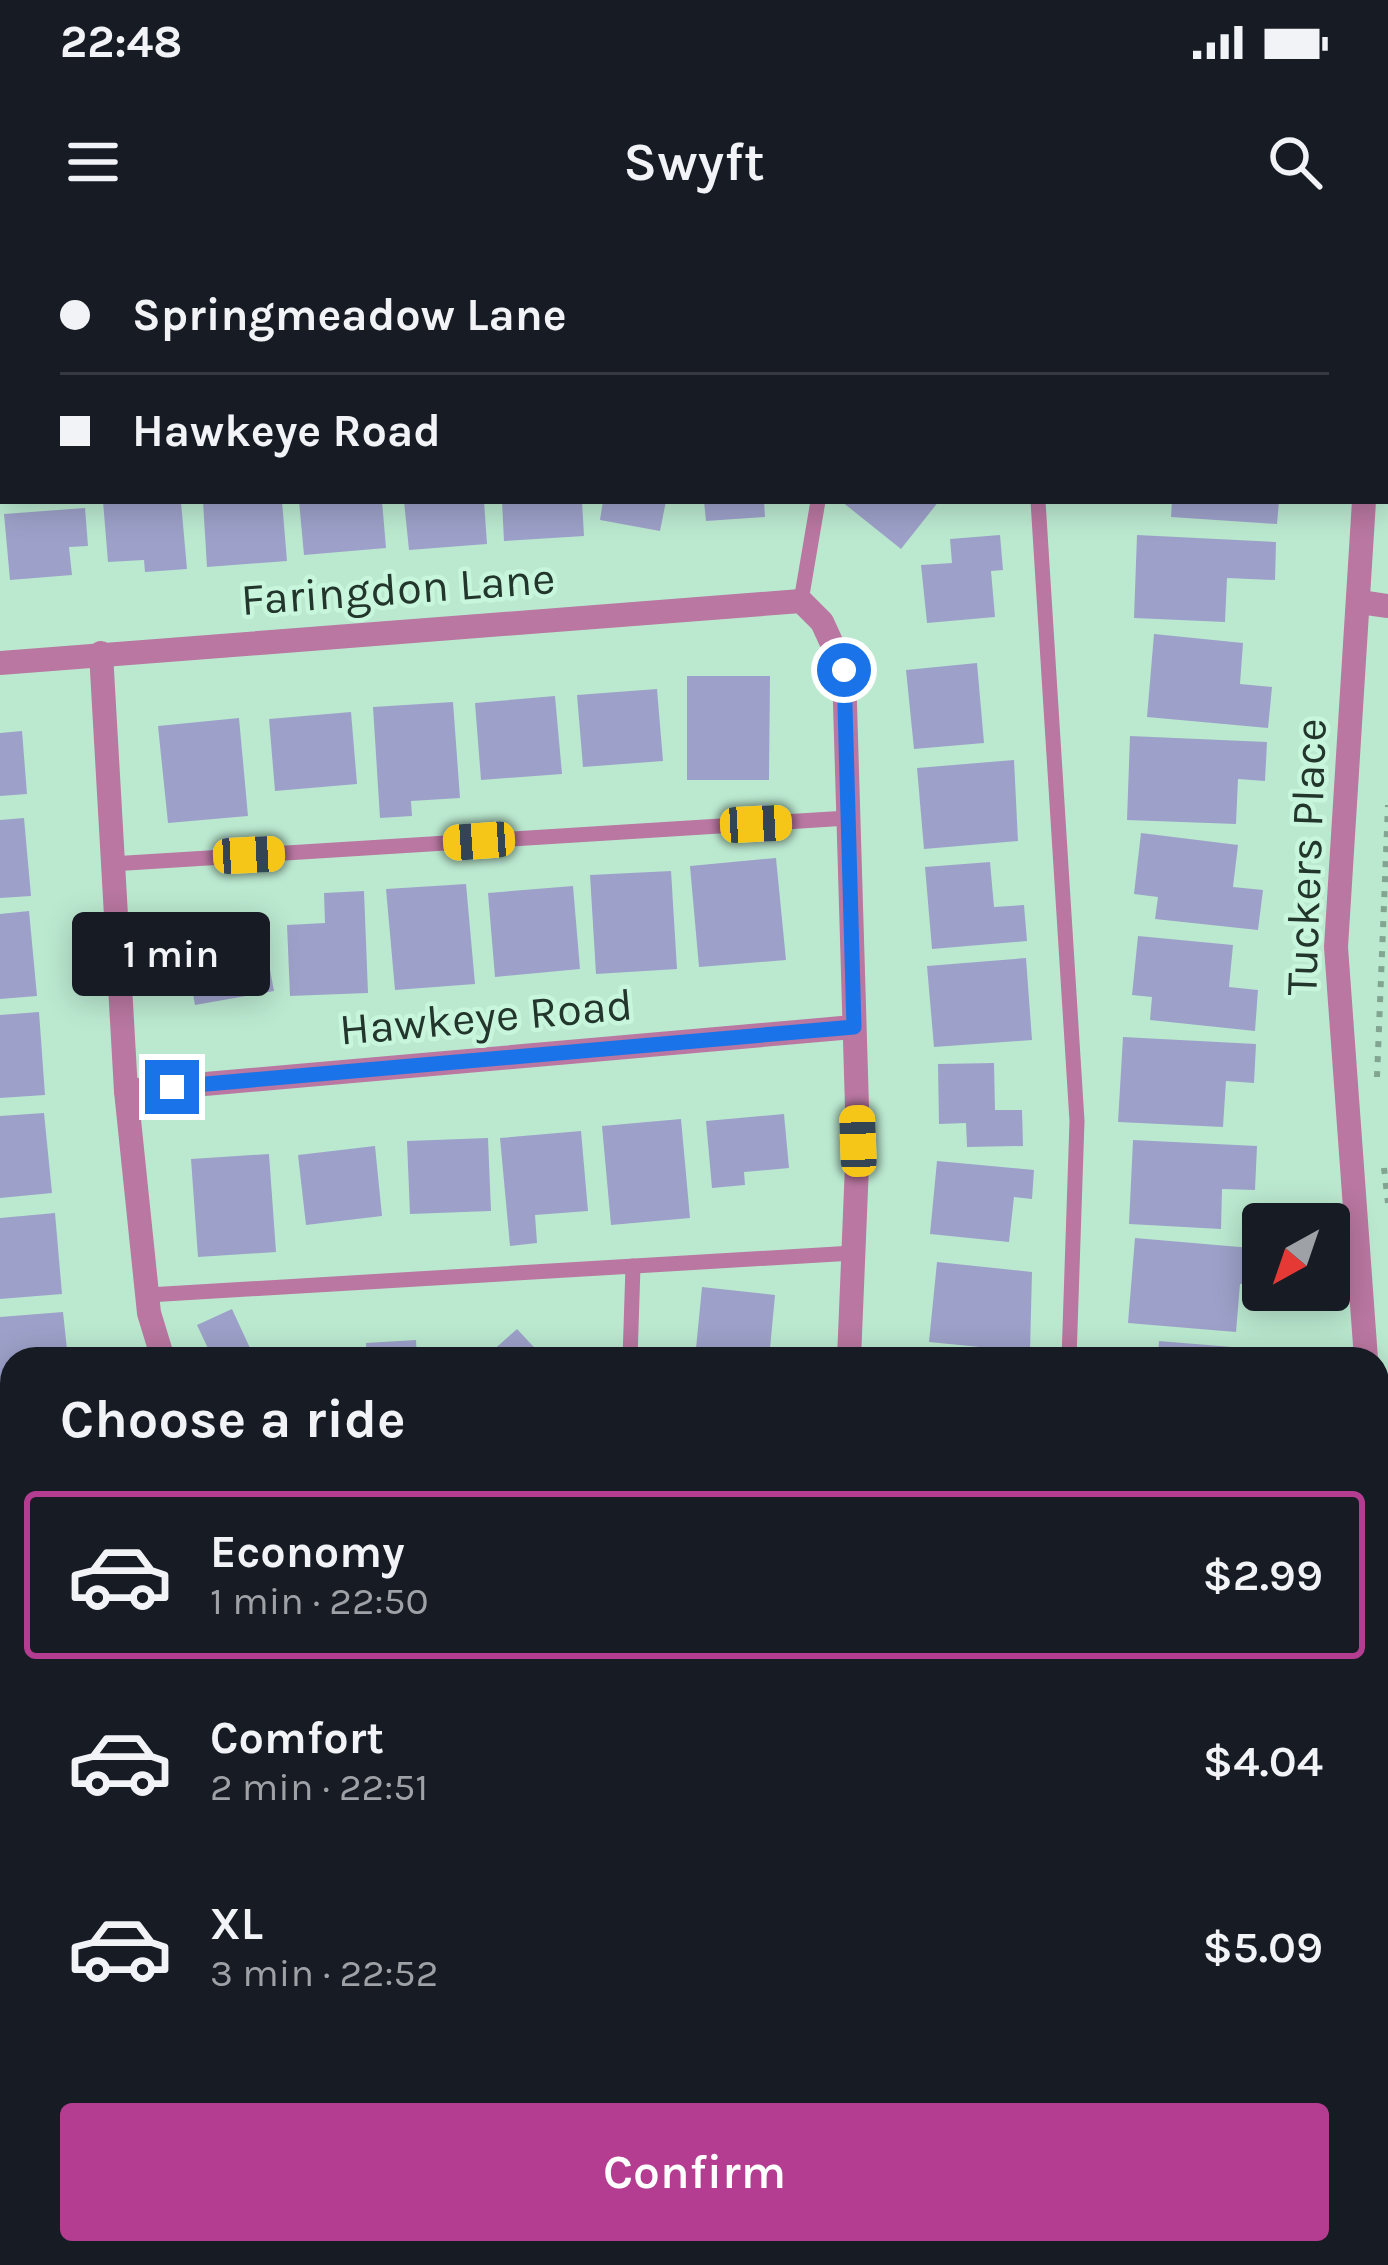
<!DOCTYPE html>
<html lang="en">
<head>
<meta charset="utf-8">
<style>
	body { margin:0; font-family:Karla,sans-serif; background:#242831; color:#f1f3f6; height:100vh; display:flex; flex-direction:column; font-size:45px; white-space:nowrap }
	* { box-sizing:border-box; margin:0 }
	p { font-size:39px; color:#9ea1a6 }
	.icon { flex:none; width:66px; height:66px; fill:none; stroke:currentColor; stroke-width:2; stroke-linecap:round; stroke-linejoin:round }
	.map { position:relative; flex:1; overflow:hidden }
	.drawer { position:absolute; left:0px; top:1107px; width:1389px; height:918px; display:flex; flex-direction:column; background:#171b24; border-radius:36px 36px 0 0; box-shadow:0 6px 30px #0003 }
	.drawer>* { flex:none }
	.top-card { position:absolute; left:0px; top:0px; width:1389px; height:264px; box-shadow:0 6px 30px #0003; display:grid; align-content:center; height:264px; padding:0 60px; background:#171b24 }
	.needle { width:78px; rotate:220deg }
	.buttons { position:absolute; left:1242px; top:963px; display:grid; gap:24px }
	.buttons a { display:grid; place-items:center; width:108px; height:108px; border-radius:12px; background:#171b24; box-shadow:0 6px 30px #0003; font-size:60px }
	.end { position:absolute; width:54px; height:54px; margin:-27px; border:15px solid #1a73e8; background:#fff; box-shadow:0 0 0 6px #fff }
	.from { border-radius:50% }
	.bubble { position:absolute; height:84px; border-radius:12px; background:#171b24; box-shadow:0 6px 30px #0003; font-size:39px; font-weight:600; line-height:84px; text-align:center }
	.car { position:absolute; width:36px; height:72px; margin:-36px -18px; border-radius:15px; box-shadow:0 0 9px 3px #0007; background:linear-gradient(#f5c518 24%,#345 0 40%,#f5c518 0 76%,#345 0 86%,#f5c518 0) }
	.top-card b { display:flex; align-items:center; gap:42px; height:114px; font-size:45px }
	.top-card b+b { border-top:3px solid #363941 }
	.top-card i { width:30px; height:30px; background:#f1f3f6 }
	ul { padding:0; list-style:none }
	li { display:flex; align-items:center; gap:36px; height:168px; margin:0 24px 18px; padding:0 36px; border:6px solid transparent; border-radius:12px }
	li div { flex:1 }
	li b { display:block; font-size:45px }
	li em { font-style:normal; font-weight:600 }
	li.on { border-color:#b43c91 }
	li>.icon { width:108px; height:108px; stroke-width:1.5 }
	h2 { padding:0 60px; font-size:54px; line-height:144px }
	.button { display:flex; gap:24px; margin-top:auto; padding:24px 60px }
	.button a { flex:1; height:138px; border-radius:12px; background:#b43c91; color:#fff; font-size:48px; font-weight:600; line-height:138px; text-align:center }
	.status { display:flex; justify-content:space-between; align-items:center; height:84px; padding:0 60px; background:#171b24; direction:ltr }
	.status svg { height:33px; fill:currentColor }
	header { display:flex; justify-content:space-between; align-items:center; height:156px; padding:0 60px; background:#171b24; font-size:54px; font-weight:600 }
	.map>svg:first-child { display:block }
	.building { fill:#9da1c9 }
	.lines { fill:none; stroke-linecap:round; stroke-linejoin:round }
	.path { stroke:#81a591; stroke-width:6; stroke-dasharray:6 9; stroke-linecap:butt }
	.service { stroke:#b977a1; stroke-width:15 }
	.minor { stroke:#b977a1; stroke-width:24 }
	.route { stroke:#1a73e8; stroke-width:15 }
	.labels { text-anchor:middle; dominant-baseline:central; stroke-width:9; stroke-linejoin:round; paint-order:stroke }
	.street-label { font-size:45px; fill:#23362c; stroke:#c8f6dd }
</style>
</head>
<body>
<div class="status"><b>22:48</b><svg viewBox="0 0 49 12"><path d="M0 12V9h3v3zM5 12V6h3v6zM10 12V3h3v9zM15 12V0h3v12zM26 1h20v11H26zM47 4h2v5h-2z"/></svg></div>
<header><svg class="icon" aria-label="menu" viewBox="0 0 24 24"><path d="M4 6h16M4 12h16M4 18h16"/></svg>Swyft<svg class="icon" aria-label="search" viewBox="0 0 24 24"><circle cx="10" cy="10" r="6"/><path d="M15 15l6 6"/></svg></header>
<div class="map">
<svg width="1388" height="2025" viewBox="0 0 1388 2025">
	<rect width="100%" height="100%" fill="#bbe9d0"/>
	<!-- building -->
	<g class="building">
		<path d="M103,261L181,262L187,329L145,332L144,320L108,322Z"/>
		<path d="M203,261H282L287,321L207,327Z"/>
		<path d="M299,261H382L386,308L304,315Z"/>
		<path d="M404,261H484L487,304L409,310Z"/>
		<path d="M502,261H582L584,296L504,301Z"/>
		<path d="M603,261H666L660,291L600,280Z"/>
		<path d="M704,261H764L765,277L706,281Z"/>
		<path d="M841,261H939L901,309Z"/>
		<path d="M1172,261H1279L1277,284L1171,277Z"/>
		<path d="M85,268L88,306L69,307L72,335L10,340L4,274Z"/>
		<path d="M1000,295L1003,330L991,331L995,377L927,383L921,325L952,323L950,299Z"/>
		<path d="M1137,295L1276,302L1275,340L1227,338L1225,382L1134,378Z"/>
		<path d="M1154,394L1243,403L1240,444L1272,447L1268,488L1147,477Z"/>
		<path d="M977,423L984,503L914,509L906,430Z"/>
		<path d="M687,436H770L769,540H687Z"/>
		<path d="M657,449L663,521L583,527L577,455Z"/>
		<path d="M555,456L562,534L481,540L475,463Z"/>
		<path d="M453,462L460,558L411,561L412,576L380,578L373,467Z"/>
		<path d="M351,472L357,544L275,551L269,479Z"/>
		<path d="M239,478L248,576L168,583L158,486Z"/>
		<path d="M22,491L27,554L0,556V493Z"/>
		<path d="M1130,496L1267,502L1265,541L1238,539L1236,584L1127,580Z"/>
		<path d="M1014,520L1018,601L924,609L917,528Z"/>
		<path d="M24,578L31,656L0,658V580Z"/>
		<path d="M1141,593L1238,605L1233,647L1263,650L1258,690L1155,679L1158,657L1134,654Z"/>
		<path d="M776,618L786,720L699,727L690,626Z"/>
		<path d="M990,622L994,667L1024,665L1027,701L932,709L925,627Z"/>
		<path d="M671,631L677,729L596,734L590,635Z"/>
		<path d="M466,644L475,744L395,750L386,649Z"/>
		<path d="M573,646L580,729L495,737L488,653Z"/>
		<path d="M364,651L368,753L290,756L287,685L325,683L324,653Z"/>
		<path d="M29,671L37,756L0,759V674Z"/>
		<path d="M261,682L274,751L195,765L185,710L215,705L213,691Z"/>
		<path d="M1138,696L1233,705L1229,747L1258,750L1255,791L1150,780L1152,757L1132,755Z"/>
		<path d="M1026,718L1032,800L934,807L927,726Z"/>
		<path d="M39,772L45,855L0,858V775Z"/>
		<path d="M1123,797L1256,804L1254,843L1226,841L1223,887L1118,882Z"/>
		<path d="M994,823L995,870H1022L1023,906L967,907L966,883L939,884L938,824Z"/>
		<path d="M44,873L52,953L0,958V876Z"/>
		<path d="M784,874L789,928L744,932L745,945L712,948L706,881Z"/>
		<path d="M681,879L690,978L611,985L602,886Z"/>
		<path d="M581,891L588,971L535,975L537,1003L510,1006L500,898Z"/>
		<path d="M488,898L491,971L410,974L407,901Z"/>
		<path d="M1133,900L1257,906L1255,950L1222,949L1221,989L1129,984Z"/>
		<path d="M375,906L382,976L306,985L298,915Z"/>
		<path d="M269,914L276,1012L198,1017L191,919Z"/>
		<path d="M937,921L1034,930L1032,959L1014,957L1009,1002L930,994Z"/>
		<path d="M55,973L62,1054L0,1059V978Z"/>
		<path d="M1135,998L1263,1009V1046L1240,1044L1236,1092L1128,1083Z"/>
		<path d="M937,1022L1032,1032L1030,1112L929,1102Z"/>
		<path d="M702,1047L775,1055L769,1119H695Z"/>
		<path d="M232,1069L255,1119H213L197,1085Z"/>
		<path d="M63,1072L68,1119H12V1158L0,1159V1077Z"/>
		<path d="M517,1089L545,1119H496L490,1113Z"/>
		<path d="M416,1100L417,1119H367L366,1103Z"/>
		<path d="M1159,1101L1256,1109L1255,1119H1158Z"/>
		<path d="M12,1194V1232L0,1236V1198Z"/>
		<path d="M12,1522V1636L0,1627V1537Z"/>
		<path d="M0,1834L12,1842V1910L4,1923Z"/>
		<path d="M101,2013H194L184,2025H115Z"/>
		<path d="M220,2013H239L253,2025H210Z"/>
		<path d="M525,2013H572L586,2025H515Z"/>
		<path d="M823,2013H916L911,2025H818Z"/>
		<path d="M947,2013H1031L1030,2025H946Z"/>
		<path d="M1063,2013H1146V2025H1064Z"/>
		<rect x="1165" y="2013" width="82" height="12"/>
	</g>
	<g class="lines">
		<!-- path -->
		<g class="path">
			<path d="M1377,837L1388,565"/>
			<path d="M1384,928L1388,963"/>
			<path d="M1377,1596L1388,1532"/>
			<path d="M1377,1796L1388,1797"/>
		</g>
		<!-- service -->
		<g class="service">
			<path d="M0,194L3,193"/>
			<path d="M1038,261L1077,881L1069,1119"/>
			<path d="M801,361L818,261"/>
			<path d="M111,624L848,578"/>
			<path d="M148,1055L853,1013"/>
			<path d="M630,1119L633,1026"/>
			<path d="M0,1451L12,1454"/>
			<path d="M0,1993L12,2002"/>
			<path d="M26,2013L42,2025"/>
			<path d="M706,2013L723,2025"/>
		</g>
		<!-- minor -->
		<g class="minor">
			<path d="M1364,261L1336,707L1366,1119"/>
			<path d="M1360,362L1388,366"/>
			<path d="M101,413L126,851L149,1073L163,1119"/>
			<path d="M0,423L801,361L822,382L844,430L858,901L849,1119"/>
			<path d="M126,851L853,787"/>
			<path d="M0,1733L12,1741"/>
			<path d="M1377,1844L1388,1843"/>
			<path d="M357,2013L371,2025"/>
			<path d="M1314,2013V2025"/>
			<path d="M426,2025L437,2013"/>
		</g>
	</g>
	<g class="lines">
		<!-- route -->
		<path class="route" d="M172,847L854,787L844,430"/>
	</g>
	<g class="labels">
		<!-- street labels -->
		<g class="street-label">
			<text transform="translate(398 349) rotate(-4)">Faringdon Lane</text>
			<text transform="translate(1306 617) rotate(-88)">Tuckers Place</text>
			<text transform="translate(486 777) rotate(-5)">Hawkeye Road</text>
		</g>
	</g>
</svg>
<div class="buttons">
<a><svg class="needle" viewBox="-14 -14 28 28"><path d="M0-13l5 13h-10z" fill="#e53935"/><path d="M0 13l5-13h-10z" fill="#9ea1a6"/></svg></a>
</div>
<i class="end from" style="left:844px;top:430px"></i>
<i class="end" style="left:172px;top:847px"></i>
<div class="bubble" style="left:72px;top:672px;width:198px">1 min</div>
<i class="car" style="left:756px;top:584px;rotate:87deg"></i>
<i class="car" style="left:479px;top:601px;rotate:266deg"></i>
<i class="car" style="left:249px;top:615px;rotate:87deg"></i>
<i class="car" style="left:858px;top:901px;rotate:358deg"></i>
<div class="top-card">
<b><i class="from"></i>Springmeadow Lane</b>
<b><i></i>Hawkeye Road</b>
</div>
<section class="drawer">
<h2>Choose a ride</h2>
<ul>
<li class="on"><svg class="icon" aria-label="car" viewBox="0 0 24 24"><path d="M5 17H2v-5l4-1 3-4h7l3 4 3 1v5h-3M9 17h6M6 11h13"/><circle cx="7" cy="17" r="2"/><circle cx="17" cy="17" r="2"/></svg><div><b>Economy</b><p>1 min · 22:50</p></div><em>$2.99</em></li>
<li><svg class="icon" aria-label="car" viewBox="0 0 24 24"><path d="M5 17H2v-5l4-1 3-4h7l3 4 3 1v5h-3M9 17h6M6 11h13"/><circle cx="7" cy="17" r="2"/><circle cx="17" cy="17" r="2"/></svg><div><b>Comfort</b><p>2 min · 22:51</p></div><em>$4.04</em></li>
<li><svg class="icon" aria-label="car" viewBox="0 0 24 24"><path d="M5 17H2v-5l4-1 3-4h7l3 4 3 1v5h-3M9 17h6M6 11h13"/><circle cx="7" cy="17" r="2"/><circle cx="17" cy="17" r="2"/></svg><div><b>XL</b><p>3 min · 22:52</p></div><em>$5.09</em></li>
</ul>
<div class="button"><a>Confirm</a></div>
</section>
</div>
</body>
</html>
